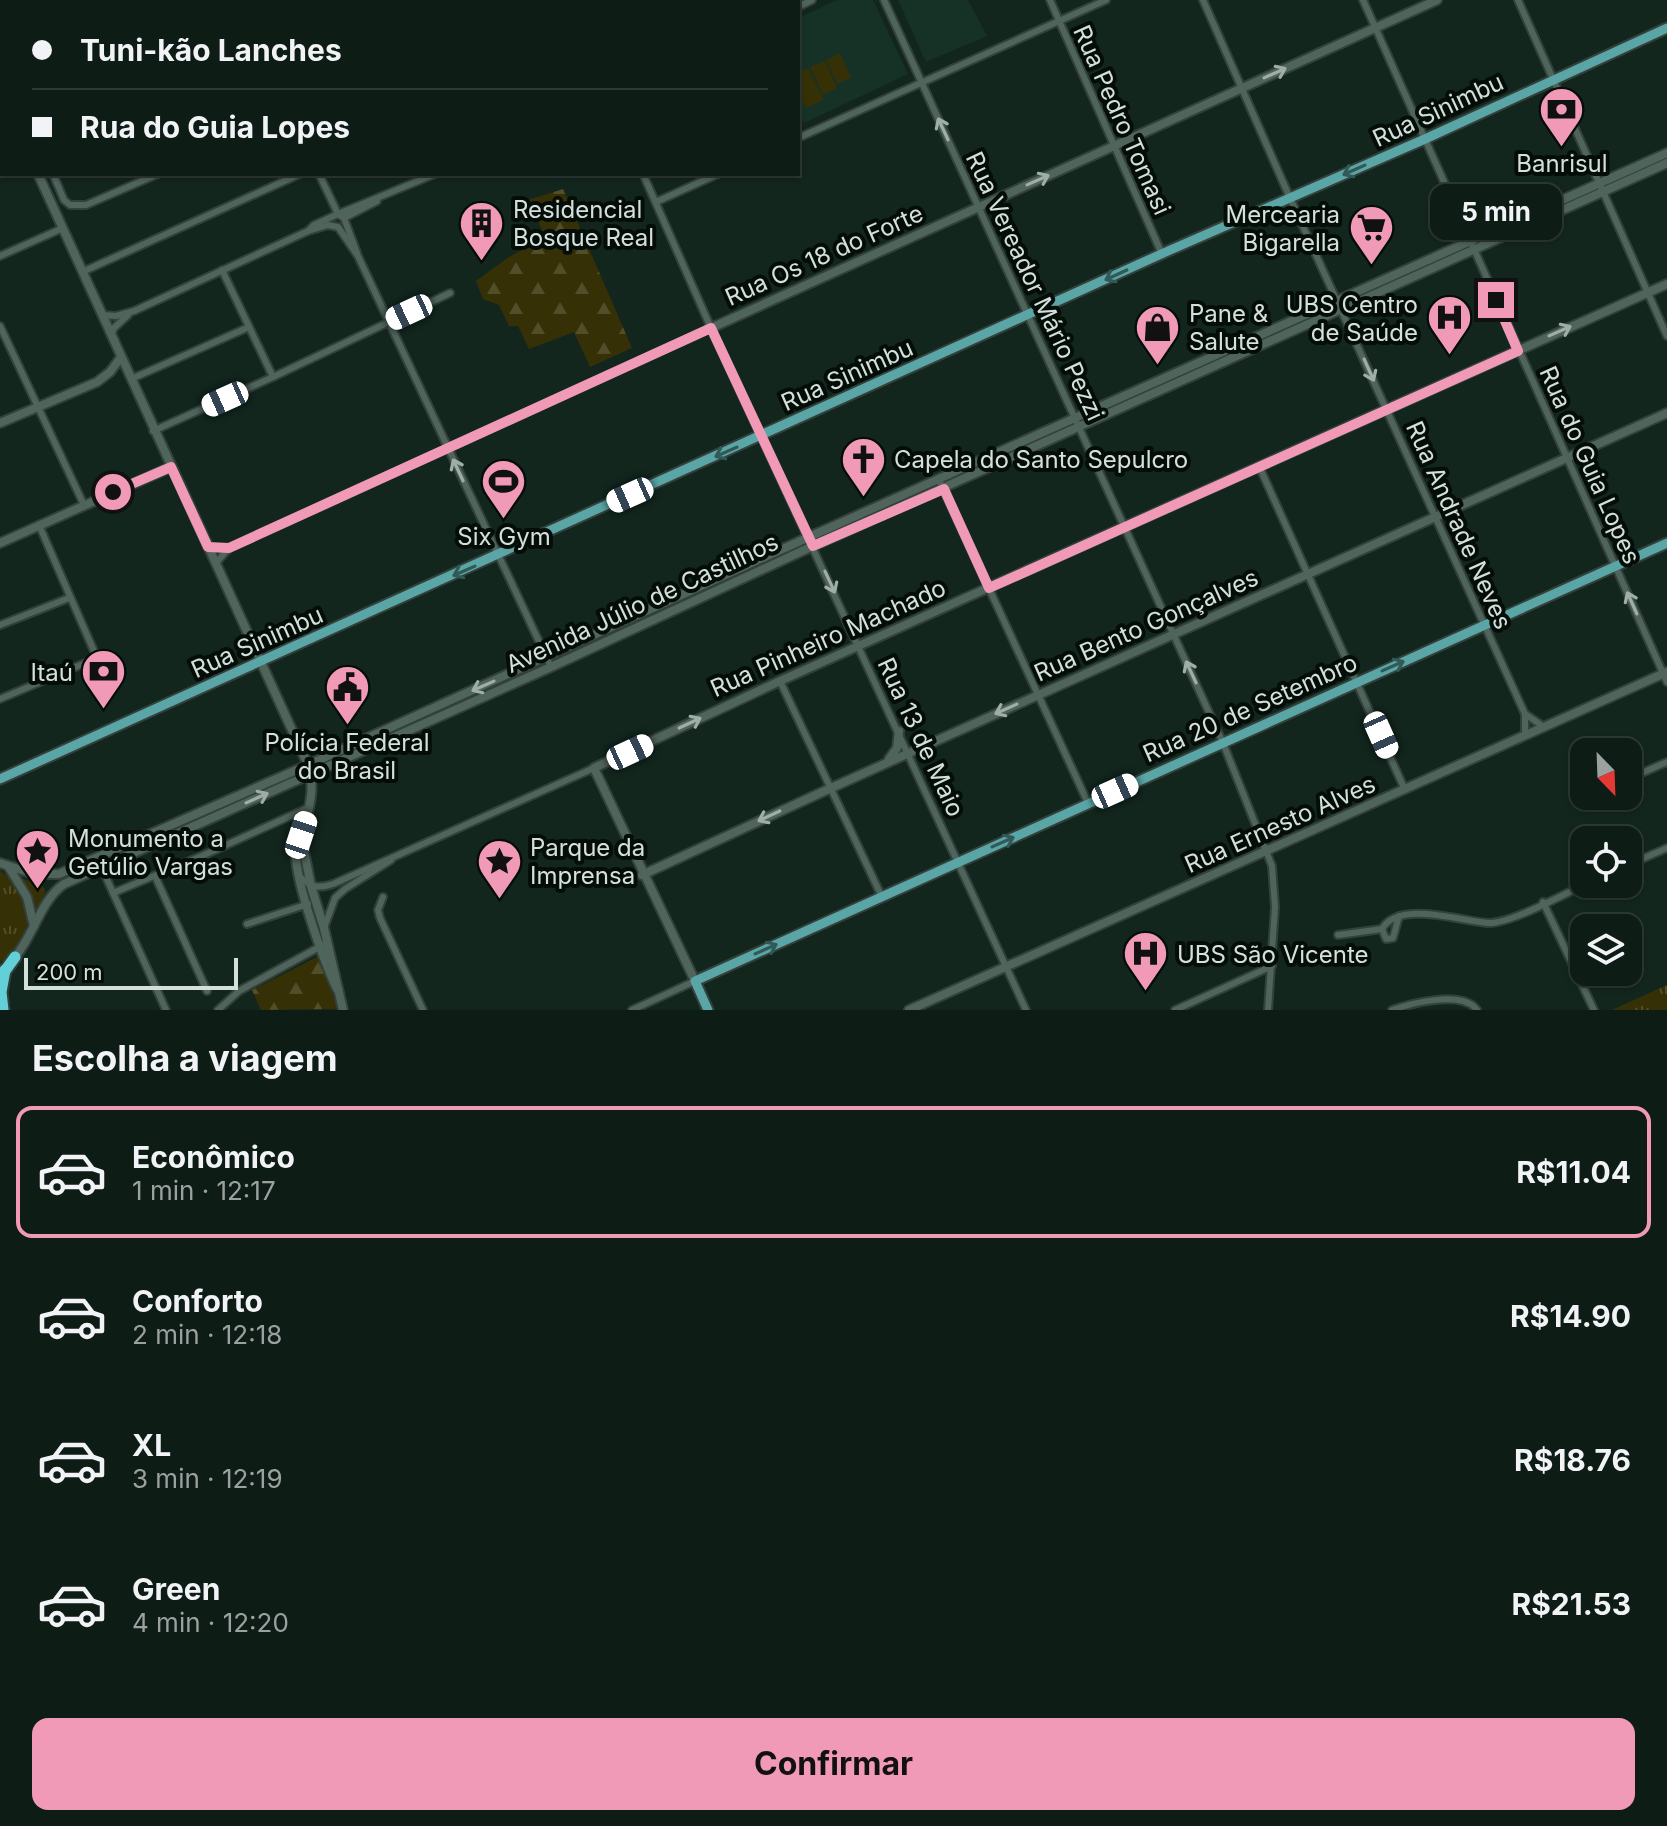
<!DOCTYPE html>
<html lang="pt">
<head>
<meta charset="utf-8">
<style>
	body { margin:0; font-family:Inter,sans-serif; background:#17251f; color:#f1f3f6; height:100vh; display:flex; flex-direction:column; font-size:30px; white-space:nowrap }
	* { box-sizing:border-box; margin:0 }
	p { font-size:26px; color:#9ba1a1 }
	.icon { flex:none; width:44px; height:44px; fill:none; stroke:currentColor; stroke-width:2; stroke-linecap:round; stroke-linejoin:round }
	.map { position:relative; height:1010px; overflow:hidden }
	.details { display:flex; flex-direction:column; background:#0e1c16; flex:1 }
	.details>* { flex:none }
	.banner { position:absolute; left:0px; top:0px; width:800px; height:176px; box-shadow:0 2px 6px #0004,0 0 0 2px #2e3a35; display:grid; align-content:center; height:176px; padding:0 32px; background:#0e1c16 }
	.needle { width:52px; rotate:157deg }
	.tools { position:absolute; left:1570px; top:738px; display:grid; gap:16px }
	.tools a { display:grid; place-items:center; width:72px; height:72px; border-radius:16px; background:#0e1c16; box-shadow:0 2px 6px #0004,0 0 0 2px #2e3a35; font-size:40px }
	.scale { position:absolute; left:24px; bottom:20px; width:214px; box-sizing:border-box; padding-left:8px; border:4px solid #d4e0db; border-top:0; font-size:22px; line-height:28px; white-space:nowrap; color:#d4e0db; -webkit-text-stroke:6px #050d09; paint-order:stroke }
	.end { position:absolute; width:36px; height:36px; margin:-18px; border:10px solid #f09ab7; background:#111; box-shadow:0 0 0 4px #111 }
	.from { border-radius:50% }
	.bubble { position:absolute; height:56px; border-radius:16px; background:#0e1c16; box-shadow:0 2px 6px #0004,0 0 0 2px #2e3a35; font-size:26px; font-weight:700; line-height:56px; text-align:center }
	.car { position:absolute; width:24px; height:48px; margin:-24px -12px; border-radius:10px; box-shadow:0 0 6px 2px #0007; background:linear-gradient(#fff 24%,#345 0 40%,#fff 0 76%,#345 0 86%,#fff 0) }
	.banner b { display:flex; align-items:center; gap:28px; height:76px; font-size:30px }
	.banner b+b { border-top:2px solid #2e3a35 }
	.banner i { width:20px; height:20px; background:#f1f3f6 }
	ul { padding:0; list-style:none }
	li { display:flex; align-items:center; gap:24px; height:132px; margin:0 16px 12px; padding:0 16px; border:4px solid transparent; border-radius:16px }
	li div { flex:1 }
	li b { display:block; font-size:30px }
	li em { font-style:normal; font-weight:700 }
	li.selected { border-color:#f09ab7 }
	li>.icon { width:72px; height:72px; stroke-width:1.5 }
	h2 { padding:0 32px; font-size:36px; line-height:96px }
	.primary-button { display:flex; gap:16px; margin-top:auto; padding:16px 32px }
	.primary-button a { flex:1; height:92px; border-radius:16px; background:#f09ab7; color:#111; font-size:32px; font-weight:700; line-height:92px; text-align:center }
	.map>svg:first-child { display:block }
	.built { fill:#163227 }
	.industrial { fill:url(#industrial-furrows) }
	.grass { fill:url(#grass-tufts) }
	.forest { fill:url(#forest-firs) }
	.pitch { fill:#363006 }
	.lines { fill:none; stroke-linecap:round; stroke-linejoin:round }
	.street-casing { stroke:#33403b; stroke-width:10 }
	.secondary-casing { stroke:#33403b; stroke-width:12 }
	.primary-casing { stroke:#33403b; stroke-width:13 }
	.highway-casing { stroke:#33403b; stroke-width:15 }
	.street { stroke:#4f645b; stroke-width:6 }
	.secondary { stroke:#4f645b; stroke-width:8 }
	.primary { stroke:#5aa5a5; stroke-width:9 }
	.highway { stroke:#62d0d7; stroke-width:11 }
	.oneway { stroke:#9faea8 }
	.oneway2 { stroke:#305957 }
	.route { stroke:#f09ab7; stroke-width:10 }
	.labels { text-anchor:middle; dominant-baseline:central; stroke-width:8; stroke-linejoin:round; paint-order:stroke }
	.street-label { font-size:24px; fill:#d4e0db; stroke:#050d09 }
	.poi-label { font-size:24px; fill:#d4e0db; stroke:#050d09; text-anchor:start }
</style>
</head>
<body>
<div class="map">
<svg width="1667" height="1010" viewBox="0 0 1667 1010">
	<defs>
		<pattern id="industrial-furrows" width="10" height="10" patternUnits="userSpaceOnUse" patternTransform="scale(2)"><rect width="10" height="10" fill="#163227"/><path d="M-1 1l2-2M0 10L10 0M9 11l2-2" fill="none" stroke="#374f46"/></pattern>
		<pattern id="grass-tufts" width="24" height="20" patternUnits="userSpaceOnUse" patternTransform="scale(2)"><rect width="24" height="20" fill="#363006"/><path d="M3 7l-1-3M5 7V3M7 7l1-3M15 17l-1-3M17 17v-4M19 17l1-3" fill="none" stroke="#524e2a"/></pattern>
		<pattern id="forest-firs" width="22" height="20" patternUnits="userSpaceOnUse" patternTransform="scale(2)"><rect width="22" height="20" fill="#363006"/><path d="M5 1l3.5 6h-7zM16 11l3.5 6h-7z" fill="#524e2a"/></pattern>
	</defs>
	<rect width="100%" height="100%" fill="#12261e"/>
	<!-- built -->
	<g class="built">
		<path d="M837,0H873L908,74L804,123L798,109V18Z"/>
		<path d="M898,0H968L987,36L926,62Z"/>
	</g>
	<!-- industrial -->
	<path class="industrial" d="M576,0H802L577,2Z"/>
	<!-- grass -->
	<g class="grass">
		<path d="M0,870C39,902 36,931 0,963Z"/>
		<path d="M18,877L41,885L45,889V894L35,912Z"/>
		<path d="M1667,985V1010H1612Z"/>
	</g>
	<!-- forest -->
	<g class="forest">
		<path d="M563,189L632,348L590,367L574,332L529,349L518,326H509L499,305L483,299L476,281L509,257L545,237L536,216L525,211L522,202Z"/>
		<path d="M321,955L338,1009L261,1010L252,990Z"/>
	</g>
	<!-- pitch -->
	<g class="pitch">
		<path d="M840,53L851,78L837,84L826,60Z"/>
		<path d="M825,61L837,88L823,95L810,67Z"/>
		<path d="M808,68L824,100L806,108L798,92V72Z"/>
	</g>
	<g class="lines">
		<defs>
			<g id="street">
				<path d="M103,0L104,2"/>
				<path d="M251,0L252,2"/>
				<path d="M384,0L385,2"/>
				<path d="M448,0L449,2"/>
				<path d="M565,0L566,2"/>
				<path d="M884,0L1223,743L1272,866L1275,907L1268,1010"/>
				<path d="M1050,0L1162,254"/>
				<path d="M1203,0L1290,198L1525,714V736"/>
				<path d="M1363,0L1667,682"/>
				<path d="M1518,0L1667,336"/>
				<path d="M409,2L413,0"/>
				<path d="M798,7L812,0"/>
				<path d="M798,138L1106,0"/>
				<path d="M53,174L64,200L70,205H86L158,174"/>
				<path d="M319,174L338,214L344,218L357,253"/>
				<path d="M643,174L711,328L1026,1010"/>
				<path d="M656,202L718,174"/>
				<path d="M344,218L377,201"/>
				<path d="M308,231L328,225L338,227L358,256L551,667"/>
				<path d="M0,256L63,228"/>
				<path d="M222,270L273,377"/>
				<path d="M82,272L300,174"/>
				<path d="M102,315L116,316L134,311L308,231L314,225L338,214L435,174"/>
				<path d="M0,326L84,505"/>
				<path d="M111,335L114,328L128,315"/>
				<path d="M131,379L249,327"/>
				<path d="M153,431L273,377L450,293"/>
				<path d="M1259,466L1405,790"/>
				<path d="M939,480L1088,803"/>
				<path d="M216,563L229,548L711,328"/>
				<path d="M0,625L69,598"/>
				<path d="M780,681L882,897"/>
				<path d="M0,699L97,658L39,525"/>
				<path d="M1525,714L1544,727"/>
				<path d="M1628,779L1667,762"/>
				<path d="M100,864L166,1010"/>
				<path d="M1628,865L1667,848"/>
				<path d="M155,876L207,991"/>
				<path d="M300,877C311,887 318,889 333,884L594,768"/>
				<path d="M113,893L204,855L310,807"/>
				<path d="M383,897L378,910L380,918L423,1010"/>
				<path d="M1543,902L1594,1010"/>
				<path d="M247,924L308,904"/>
				<path d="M324,928L335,898L345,889L391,860"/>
				<path d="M1382,929C1399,900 1460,921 1488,923C1510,924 1564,894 1586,884"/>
				<path d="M1382,929L1386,939L1393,938L1399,916"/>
				<path d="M1338,935L1382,929"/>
				<path d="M218,1010L239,991L323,945"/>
				<path d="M632,1010L695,981"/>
				<path d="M1175,1010L1272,966"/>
				<path d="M1392,1010C1412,1003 1463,990 1477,1010"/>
			</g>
			<g id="secondary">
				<path d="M196,2L201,0"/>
				<path d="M0,89L2,93"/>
				<path d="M38,174L308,765C316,788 309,810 302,832C300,838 296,845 296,851C294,879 324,962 337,989"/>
				<path d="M711,328L1437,0"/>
				<path d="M0,423L97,382L110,372L121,357"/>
				<path d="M0,543L171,467"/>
				<path d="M889,759L897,748L899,731"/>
				<path d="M301,836L311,886L324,928L343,1010"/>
				<path d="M0,863L34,874H59L308,765L809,537L1667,153"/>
				<path d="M8,866L27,897L34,926"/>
				<path d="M642,875L831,788L1667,413"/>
				<path d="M15,957C34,935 40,901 64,884L551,667L813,546L1667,163"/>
				<path d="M695,981L594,768L780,681L1667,284"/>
				<path d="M909,1010L1667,672"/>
			</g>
			<g id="primary">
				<path d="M0,779L1168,251L1425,139L1667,28"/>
				<path d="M708,1010L695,981L1667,543"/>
			</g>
			<g id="highway">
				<path d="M2,975L15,957"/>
				<path d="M3,1010L1,992L5,970"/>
			</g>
		</defs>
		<!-- street casing -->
		<use href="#street" class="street-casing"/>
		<!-- secondary casing -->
		<use href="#secondary" class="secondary-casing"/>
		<!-- primary casing -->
		<use href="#primary" class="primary-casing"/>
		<!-- highway casing -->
		<use href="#highway" class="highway-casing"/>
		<!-- street -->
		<use href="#street" class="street"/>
		<!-- secondary -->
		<use href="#secondary" class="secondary"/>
		<!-- primary -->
		<use href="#primary" class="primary"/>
		<!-- highway -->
		<use href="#highway" class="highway"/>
	</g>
	<!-- one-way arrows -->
	<defs><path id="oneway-shaft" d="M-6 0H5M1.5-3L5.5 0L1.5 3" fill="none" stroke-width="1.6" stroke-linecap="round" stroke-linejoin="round" transform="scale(2)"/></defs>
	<g class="oneway">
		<use href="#oneway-shaft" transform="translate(1275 73) rotate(-24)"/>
		<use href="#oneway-shaft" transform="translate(943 129) rotate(-115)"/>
		<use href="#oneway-shaft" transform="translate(1038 180) rotate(-24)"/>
		<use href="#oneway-shaft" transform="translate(1560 331) rotate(-24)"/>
		<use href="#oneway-shaft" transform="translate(1369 370) rotate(66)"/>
		<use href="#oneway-shaft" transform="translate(458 470) rotate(-115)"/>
		<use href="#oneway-shaft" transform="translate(830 582) rotate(65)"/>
		<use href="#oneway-shaft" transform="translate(1632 603) rotate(-114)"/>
		<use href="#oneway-shaft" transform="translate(1191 672) rotate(-115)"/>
		<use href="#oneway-shaft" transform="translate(483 686) rotate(156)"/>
		<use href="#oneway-shaft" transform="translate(1006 709) rotate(156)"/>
		<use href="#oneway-shaft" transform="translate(690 723) rotate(-25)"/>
		<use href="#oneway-shaft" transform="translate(257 798) rotate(-24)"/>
		<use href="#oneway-shaft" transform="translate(769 816) rotate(155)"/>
	</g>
	<g class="oneway2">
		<use href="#oneway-shaft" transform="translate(1354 170) rotate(156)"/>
		<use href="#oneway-shaft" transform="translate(1116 275) rotate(155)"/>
		<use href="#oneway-shaft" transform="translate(726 452) rotate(156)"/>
		<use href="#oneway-shaft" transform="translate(464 571) rotate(156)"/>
		<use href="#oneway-shaft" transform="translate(1393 666) rotate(-24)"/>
		<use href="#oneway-shaft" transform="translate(1003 842) rotate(-24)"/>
		<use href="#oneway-shaft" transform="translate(766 949) rotate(-24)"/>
	</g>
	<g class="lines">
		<!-- route -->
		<path class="route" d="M113,492L171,467L208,547L229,548L711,328L813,546L944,489L989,588L1518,351L1496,300"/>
	</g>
	<!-- icons -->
	<defs>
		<symbol id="bank-pin" viewBox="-11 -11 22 30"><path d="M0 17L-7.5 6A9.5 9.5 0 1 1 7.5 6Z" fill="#f09ab7" stroke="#050d09"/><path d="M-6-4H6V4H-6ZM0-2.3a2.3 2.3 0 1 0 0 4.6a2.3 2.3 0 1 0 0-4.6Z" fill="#111"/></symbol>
		<symbol id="building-pin" viewBox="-11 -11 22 30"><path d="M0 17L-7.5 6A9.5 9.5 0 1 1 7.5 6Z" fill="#f09ab7" stroke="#050d09"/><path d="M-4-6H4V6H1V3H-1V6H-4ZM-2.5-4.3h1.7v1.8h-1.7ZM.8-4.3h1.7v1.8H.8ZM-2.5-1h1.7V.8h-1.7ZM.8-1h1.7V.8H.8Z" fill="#111"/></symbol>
		<symbol id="supermarket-pin" viewBox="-11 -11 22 30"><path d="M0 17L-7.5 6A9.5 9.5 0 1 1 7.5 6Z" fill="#f09ab7" stroke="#050d09"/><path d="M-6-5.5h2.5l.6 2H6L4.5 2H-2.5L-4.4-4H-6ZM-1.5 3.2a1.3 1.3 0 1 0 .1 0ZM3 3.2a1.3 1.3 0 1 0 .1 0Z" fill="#111"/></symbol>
		<symbol id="hospital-pin" viewBox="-11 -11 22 30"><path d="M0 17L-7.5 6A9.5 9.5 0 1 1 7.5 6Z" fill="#f09ab7" stroke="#050d09"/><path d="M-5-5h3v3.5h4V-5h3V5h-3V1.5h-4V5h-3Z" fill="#111"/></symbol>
		<symbol id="shop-pin" viewBox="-11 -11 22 30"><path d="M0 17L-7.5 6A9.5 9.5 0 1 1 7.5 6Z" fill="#f09ab7" stroke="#050d09"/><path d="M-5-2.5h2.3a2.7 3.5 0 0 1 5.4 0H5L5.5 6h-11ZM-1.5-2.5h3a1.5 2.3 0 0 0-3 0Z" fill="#111"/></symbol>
		<symbol id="church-pin" viewBox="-11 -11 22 30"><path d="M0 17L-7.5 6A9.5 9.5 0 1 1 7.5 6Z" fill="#f09ab7" stroke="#050d09"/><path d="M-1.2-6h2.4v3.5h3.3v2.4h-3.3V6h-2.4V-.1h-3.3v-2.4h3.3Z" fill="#111"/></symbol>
		<symbol id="stadium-pin" viewBox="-11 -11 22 30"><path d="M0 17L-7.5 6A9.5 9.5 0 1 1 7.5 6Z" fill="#f09ab7" stroke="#050d09"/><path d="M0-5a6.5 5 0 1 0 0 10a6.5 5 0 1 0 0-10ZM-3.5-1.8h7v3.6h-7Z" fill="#111"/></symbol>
		<symbol id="civic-pin" viewBox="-11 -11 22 30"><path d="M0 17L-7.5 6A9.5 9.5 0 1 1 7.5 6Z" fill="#f09ab7" stroke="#050d09"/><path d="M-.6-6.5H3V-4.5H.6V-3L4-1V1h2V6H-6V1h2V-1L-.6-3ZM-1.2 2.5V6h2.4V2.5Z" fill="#111"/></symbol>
		<symbol id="sight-pin" viewBox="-11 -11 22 30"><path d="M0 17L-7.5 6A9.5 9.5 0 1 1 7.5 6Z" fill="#f09ab7" stroke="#050d09"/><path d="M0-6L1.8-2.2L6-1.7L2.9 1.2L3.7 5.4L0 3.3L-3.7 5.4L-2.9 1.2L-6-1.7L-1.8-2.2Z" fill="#111"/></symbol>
	</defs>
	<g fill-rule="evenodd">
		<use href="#bank-pin" x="1536" y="84" width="51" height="69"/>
		<use href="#building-pin" x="456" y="198" width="51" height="69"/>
		<use href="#supermarket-pin" x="1346" y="202" width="51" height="69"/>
		<use href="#hospital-pin" x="1424" y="292" width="51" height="69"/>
		<use href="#shop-pin" x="1132" y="302" width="51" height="69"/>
		<use href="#church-pin" x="838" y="434" width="51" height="69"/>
		<use href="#stadium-pin" x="478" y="456" width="51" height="69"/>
		<use href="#bank-pin" x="78" y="646" width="51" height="69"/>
		<use href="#civic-pin" x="322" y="662" width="51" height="69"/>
		<use href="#sight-pin" x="12" y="826" width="51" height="69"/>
		<use href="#sight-pin" x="474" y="836" width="51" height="69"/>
		<use href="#hospital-pin" x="1120" y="928" width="51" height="69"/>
	</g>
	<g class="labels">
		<!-- street labels -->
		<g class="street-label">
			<text transform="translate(1438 110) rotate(-25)">Rua Sinimbu</text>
			<text transform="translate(1122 120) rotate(66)">Rua Pedro Tomasi</text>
			<text transform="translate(824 255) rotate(-24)">Rua Os 18 do Forte</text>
			<text transform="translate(1035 286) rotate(65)">Rua Vereador Mário Pezzi</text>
			<text transform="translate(847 375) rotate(-24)">Rua Sinimbu</text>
			<text transform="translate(1590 465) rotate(66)">Rua do Guia Lopes</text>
			<text transform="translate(1459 525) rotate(66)">Rua Andrade Neves</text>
			<text transform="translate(642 603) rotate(-25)">Avenida Júlio de Castilhos</text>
			<text transform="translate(1146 625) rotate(-24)">Rua Bento Gonçalves</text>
			<text transform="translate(828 638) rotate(-24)">Rua Pinheiro Machado</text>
			<text transform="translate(257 642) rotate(-24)">Rua Sinimbu</text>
			<text transform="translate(1250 708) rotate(-24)">Rua 20 de Setembro</text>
			<text transform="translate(921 737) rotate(65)">Rua 13 de Maio</text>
			<text transform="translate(1280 824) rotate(-24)">Rua Ernesto Alves</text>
		</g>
		<!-- poi labels -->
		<g class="poi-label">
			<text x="1562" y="163" text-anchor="middle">Banrisul</text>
			<text x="513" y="209">Residencial<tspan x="513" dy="28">Bosque Real</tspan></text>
			<text x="1340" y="214" text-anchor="end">Mercearia<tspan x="1340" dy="28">Bigarella</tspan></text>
			<text x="1418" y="304" text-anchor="end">UBS Centro<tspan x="1418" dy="28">de Saúde</tspan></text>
			<text x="1189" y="313">Pane &amp;<tspan x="1189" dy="28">Salute</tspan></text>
			<text x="894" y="459">Capela do Santo Sepulcro</text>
			<text x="504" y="536" text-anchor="middle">Six Gym</text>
			<text x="73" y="672" text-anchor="end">Itaú</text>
			<text x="347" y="742" text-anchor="middle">Polícia Federal<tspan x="347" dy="28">do Brasil</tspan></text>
			<text x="68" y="838">Monumento a<tspan x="68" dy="28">Getúlio Vargas</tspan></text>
			<text x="530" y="847">Parque da<tspan x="530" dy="28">Imprensa</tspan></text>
			<text x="1177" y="954">UBS São Vicente</text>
		</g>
	</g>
</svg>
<div class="tools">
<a><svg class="needle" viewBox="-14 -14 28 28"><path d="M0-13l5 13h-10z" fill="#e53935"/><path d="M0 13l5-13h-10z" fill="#9ba1a1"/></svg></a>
<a><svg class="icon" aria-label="locate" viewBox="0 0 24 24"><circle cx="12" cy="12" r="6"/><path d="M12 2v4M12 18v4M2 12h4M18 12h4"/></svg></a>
<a><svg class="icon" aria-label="layers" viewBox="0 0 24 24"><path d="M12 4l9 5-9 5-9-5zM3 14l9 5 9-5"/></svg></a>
</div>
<div class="scale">200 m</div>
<i class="end from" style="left:113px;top:492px"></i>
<i class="end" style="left:1496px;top:300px"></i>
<div class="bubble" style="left:1430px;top:184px;width:132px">5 min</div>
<i class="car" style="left:409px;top:312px;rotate:245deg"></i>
<i class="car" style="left:225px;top:399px;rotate:246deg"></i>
<i class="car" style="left:630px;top:495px;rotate:246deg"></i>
<i class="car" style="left:1381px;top:735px;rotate:156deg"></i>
<i class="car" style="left:630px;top:752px;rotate:65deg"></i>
<i class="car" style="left:1115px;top:791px;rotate:66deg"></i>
<i class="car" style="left:301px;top:835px;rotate:18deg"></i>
<div class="banner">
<b><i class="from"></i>Tuni-kão Lanches</b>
<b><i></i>Rua do Guia Lopes</b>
</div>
</div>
<section class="details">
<h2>Escolha a viagem</h2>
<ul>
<li class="selected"><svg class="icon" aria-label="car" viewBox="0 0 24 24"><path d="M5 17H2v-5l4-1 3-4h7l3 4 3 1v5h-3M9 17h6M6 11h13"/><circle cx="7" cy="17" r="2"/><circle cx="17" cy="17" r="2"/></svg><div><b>Econômico</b><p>1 min · 12:17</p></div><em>R$11.04</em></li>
<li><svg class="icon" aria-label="car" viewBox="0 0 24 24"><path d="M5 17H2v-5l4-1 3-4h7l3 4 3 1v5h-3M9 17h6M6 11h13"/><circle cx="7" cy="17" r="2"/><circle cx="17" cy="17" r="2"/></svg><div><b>Conforto</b><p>2 min · 12:18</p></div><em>R$14.90</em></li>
<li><svg class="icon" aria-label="car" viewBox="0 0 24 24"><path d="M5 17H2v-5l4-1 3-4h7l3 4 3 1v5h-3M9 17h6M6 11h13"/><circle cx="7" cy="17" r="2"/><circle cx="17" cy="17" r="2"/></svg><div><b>XL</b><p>3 min · 12:19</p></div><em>R$18.76</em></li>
<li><svg class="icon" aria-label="car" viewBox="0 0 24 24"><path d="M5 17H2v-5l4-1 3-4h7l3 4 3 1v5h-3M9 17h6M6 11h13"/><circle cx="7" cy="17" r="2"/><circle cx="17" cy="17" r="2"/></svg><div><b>Green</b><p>4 min · 12:20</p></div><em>R$21.53</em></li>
</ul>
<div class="primary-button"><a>Confirmar</a></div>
</section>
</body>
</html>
